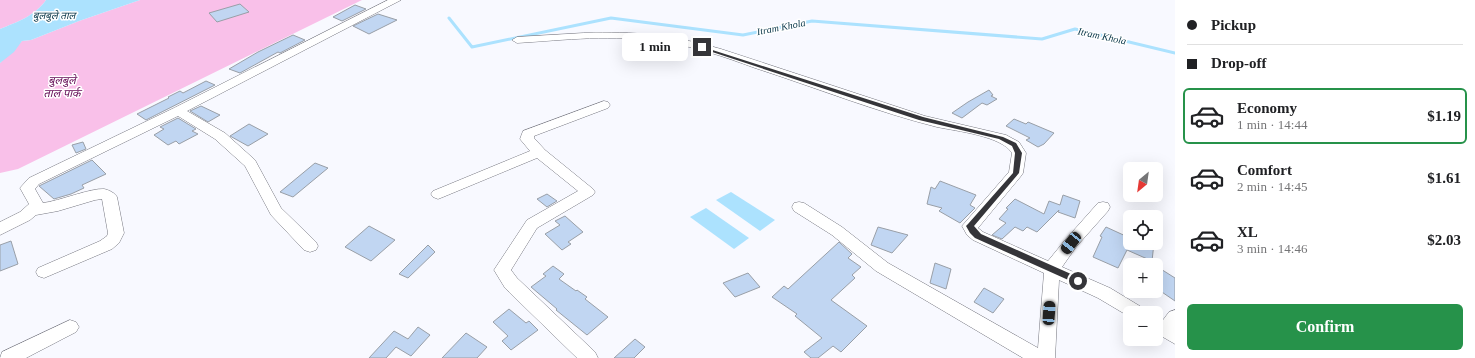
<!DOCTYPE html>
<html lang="en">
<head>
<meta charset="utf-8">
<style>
	body { margin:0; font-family:"Times New Roman","Noto Sans Devanagari",serif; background:#f6f6f6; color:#202124; height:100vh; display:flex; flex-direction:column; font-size:15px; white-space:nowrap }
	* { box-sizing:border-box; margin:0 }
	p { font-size:13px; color:#757577 }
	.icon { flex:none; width:22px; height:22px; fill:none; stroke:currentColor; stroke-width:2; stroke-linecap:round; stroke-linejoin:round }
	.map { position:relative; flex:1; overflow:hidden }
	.details { display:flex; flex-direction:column; background:#fff; width:300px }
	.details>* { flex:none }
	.top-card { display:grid; align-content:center; height:88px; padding:0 12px; background:#fff }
	.needle { width:26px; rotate:209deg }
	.tools { position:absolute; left:1123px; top:162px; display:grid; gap:8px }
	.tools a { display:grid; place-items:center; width:40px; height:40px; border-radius:6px; background:#fff; box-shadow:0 4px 16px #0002; font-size:20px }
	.end { position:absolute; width:18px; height:18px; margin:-9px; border:5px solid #353539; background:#fff; box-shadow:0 0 0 2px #fff }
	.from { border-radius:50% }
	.bubble { position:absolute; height:28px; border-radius:6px; background:#fff; box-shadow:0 4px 16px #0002; font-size:13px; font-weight:700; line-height:28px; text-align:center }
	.car { position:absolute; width:12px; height:24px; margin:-12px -6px; border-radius:5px; box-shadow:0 0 3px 1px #0007; background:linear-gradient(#222 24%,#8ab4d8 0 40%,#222 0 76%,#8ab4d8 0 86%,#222 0) }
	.top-card b { display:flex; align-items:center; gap:14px; height:38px; font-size:15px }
	.top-card b+b { border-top:1px solid #e0e0e0 }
	.top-card i { width:10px; height:10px; background:#202124 }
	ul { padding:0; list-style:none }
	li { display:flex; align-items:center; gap:12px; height:56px; margin:0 8px 6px; padding:0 4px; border:2px solid transparent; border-radius:6px }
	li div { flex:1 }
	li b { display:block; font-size:15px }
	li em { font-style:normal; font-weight:700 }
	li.on { border-color:#26924a }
	li>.icon { width:36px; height:36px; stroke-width:1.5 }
	.cta { display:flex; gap:8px; margin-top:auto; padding:8px 12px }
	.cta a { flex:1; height:46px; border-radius:6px; background:#26924a; color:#fff; font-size:16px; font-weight:700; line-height:46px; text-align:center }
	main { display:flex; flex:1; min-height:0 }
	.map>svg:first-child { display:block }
	.green { fill:#f9c0e9 }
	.water { fill:#ace2fe }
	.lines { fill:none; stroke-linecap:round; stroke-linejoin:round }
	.stream { stroke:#ace2fe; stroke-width:3 }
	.building { fill:#c1d6f2; stroke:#999fa7 }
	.street-casing { stroke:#75767f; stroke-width:1 }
	.street { fill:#fff; fill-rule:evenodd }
	.route { fill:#353539 }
	.labels { text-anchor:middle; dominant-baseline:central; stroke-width:3; stroke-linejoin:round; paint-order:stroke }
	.far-water-label { font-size:10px; font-style:italic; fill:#033244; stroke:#fff }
	.park-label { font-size:11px; font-style:italic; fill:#5f0551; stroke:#fff }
</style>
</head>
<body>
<main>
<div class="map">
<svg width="1175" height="358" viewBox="0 0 1175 358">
	<rect width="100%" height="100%" fill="#f8f9ff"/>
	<!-- green -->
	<g class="green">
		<path d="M0,0H46C35,16 17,22 0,29Z"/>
		<path d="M140,0H362L18,169L0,173V63L22,41L31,40L79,21Z"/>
	</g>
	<!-- water -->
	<g class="water">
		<path d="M46,0H140L79,21L31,40L22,41L14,52L0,63V29C17,22 35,16 46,0Z"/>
		<path d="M731,192L775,220L760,231L716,200Z"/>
		<path d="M706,208L749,238L734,249L690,217Z"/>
	</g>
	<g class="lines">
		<!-- stream -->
		<path class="stream" d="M449,18L472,47L611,18L743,35L812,21L1042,39L1075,29L1175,53"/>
	</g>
	<!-- building -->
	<g class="building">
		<path d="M240,4L249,12L217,22L209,13Z"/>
		<path d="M355,5L366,9L342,21L333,17Z"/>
		<path d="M378,14L397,20L369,34L353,26Z"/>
		<path d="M293,35L305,40L280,53L278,52L240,73L229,69L258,52Z"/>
		<path d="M206,81L215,85L146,120L137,114L169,98L168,97L180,91L183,93Z"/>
		<path d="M989,90L993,95L991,96L997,99L987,105L982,103L962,118L952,113L968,102Z"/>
		<path d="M201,106L220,115L208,122L190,111Z"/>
		<path d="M178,118L196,129L192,131L198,134L179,144L176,141L168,145L154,135L164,129L160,127Z"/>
		<path d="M1014,119L1026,124L1028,122L1054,133L1044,144L1038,147L1026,140L1030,138L1006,126Z"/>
		<path d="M249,124L268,134L248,146L230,136Z"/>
		<path d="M83,142L86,149L76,153L72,145Z"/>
		<path d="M92,160L106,174L82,185L84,188L71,194L54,199L39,186Z"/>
		<path d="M315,163L328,168L293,197L280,192Z"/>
		<path d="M940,181L976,195L970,205L975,208L960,223L939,211L942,208L927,204L931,187L935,189Z"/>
		<path d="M547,194L557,201L547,207L537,199Z"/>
		<path d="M1063,195L1080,201L1075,218L1058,212L1059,210L1037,232L1027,227L1023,231L1015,227L1002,239L992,235L1006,223L999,219L1008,209L1006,208L1015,199L1044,214L1049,201L1060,205Z"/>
		<path d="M565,216L583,232L568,242L571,244L562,250L545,234L560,225L555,221Z"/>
		<path d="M369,226L395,240L371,261L345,247Z"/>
		<path d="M878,227L908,235L892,253L871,245Z"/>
		<path d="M1106,227L1130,238V243H1154L1152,261L1127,250L1118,268L1093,257L1102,237L1100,236Z"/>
		<path d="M11,241L18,264L0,271V245Z"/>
		<path d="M839,242L852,254L848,258L861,267L852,275L855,278L831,300L867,326L841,352L833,346L818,358H811L804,352L822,338L795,316L797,314L772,297L784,286L788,289Z"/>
		<path d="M428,245L435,252L408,278L399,274Z"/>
		<path d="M935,263L951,269L946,289L930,283Z"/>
		<path d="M553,266L564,274L559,279L576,291L577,290L587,297L585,299L608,317L587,335L556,310L557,309L531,287L546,276L543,274Z"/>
		<path d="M1156,266L1175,278V301L1156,288Z"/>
		<path d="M748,273L760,287L735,297L723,283Z"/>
		<path d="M984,288L1004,299L993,313L974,302Z"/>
		<path d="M509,309L526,323L529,321L538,330L511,350L502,341L508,336L493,322Z"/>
		<path d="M418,327L430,335L411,356L396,347L386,358H369L394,331L408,339Z"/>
		<path d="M466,333L487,347L477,358H442Z"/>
		<path d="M635,339L645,347L634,358H614Z"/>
	</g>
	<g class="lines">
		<defs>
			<g id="street">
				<path d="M388,0H401L187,111L225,133L255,160L281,208L316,242L318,246L316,250L310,252L304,250L271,215L245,166L215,139L178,116L39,184L35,189L43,203C59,201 91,188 104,189C109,190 115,193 117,197L124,233L119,243L112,249L44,278L38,276L36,272L38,268L100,241L107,236L108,233L102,199L95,200L58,211L36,215L30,220L0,235V222L20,212L29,204L20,188L29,178L174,108Z"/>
				<path d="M584,33C635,31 672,35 721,49L925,116L1006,135L1019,142L1026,153L1023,173L1021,176L978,228L983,232L1048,261L1066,239L1098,203L1103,202L1108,203L1110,207L1108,211L1076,247L1062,267L1110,288L1143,308L1146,313H1130V317L1098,298L1059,280L1055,358H1023L876,271L832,235L794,211L792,207L794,203L799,202L804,203L842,227L888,263L1038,348L1044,273L973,240L967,235L962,226L1009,172L1012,153C1002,136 956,131 937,127C877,112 814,87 755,68C725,57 694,46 662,42C614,34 565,40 517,43L512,40L517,37Z"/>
				<path d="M604,101L608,102L610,105L608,108L534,136V138L545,150L593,189L595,192L593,195L537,228L511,270L517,278L595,352L598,358H577L505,288L494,270L527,220L578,191L537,158L443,197L438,199L433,197L431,194L433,191L530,151L520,139L523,131Z"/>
				<path d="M1175,310V344L1156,333V317L1163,320L1169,312Z"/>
				<path d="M70,320L76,322L79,327L76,332L26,358H0L2,352Z"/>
			</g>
		</defs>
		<!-- street casing -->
		<use href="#street" class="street-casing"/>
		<!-- street -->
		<use href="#street" class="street"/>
	</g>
	<!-- route -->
	<path class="route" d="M700,46L923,117L1003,137L1016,143L1022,153L1019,173L974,226L981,234L1080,278V283H1075L975,238L970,233L966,226L968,224L1013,173L1015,153L1012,146L999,139L919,120L700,48Z"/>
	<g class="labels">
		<!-- far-water labels -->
		<g class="far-water-label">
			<text x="54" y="15">बुलबुले ताल</text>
			<text transform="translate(781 27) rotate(-11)">Itram Khola</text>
			<text transform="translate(1102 36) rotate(12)">Itram Khola</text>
		</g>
		<!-- park labels -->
		<g class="park-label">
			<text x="62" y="80">बुलबुले<tspan x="62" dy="13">ताल पार्क</tspan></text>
		</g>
	</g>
</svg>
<div class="tools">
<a><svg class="needle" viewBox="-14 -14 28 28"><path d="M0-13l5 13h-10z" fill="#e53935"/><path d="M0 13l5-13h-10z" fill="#757577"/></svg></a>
<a><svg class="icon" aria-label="locate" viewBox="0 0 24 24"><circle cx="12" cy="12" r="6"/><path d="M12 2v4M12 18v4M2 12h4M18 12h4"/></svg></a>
<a>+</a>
<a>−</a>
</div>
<i class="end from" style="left:1078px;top:281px"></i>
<i class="end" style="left:702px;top:47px"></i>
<div class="bubble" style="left:622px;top:33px;width:66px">1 min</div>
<i class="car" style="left:1071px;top:243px;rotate:218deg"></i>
<i class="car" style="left:1049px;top:313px;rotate:4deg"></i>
</div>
<section class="details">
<div class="top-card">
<b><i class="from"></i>Pickup</b>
<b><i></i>Drop-off</b>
</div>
<ul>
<li class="on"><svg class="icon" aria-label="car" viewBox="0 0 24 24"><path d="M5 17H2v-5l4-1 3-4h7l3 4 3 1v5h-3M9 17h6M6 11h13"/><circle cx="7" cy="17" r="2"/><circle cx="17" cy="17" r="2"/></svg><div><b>Economy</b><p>1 min · 14:44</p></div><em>$1.19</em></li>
<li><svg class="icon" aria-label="car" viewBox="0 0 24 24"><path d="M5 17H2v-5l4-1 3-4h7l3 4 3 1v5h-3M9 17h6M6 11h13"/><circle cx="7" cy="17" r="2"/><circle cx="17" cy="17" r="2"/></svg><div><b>Comfort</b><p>2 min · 14:45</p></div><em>$1.61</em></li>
<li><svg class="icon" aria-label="car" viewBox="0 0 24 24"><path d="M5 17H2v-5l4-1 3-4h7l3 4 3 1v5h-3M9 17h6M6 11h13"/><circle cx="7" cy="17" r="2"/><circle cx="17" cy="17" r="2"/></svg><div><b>XL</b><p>3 min · 14:46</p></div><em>$2.03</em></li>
</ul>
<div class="cta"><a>Confirm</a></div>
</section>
</main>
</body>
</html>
